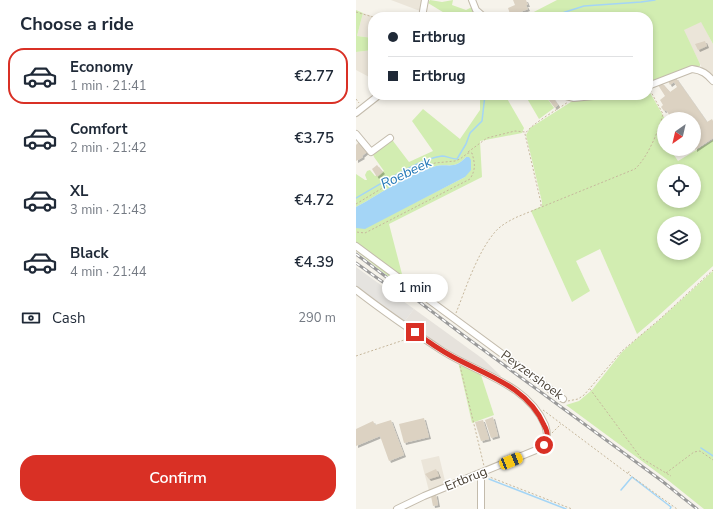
<!DOCTYPE html>
<html lang="en">
<head>
<meta charset="utf-8">
<style>
	body { margin:0; font-family:"Nunito Sans",sans-serif; background:#f2f2f3; color:#1f2937; height:100vh; display:flex; flex-direction:column; font-size:15px; white-space:nowrap }
	* { box-sizing:border-box; margin:0 }
	p { font-size:13px; color:#747a83 }
	.icon { flex:none; width:22px; height:22px; fill:none; stroke:currentColor; stroke-width:2; stroke-linecap:round; stroke-linejoin:round }
	.map { position:relative; flex:1; overflow:hidden }
	.side { display:flex; flex-direction:column; background:#fff; width:356px }
	.side>* { flex:none }
	.guide { position:absolute; left:12px; top:12px; width:285px; height:88px; border-radius:16px; box-shadow:0 2px 6px #0003; display:grid; align-content:center; height:88px; padding:0 20px; background:#fff }
	.needle { width:26px; rotate:214deg }
	.buttons { position:absolute; left:301px; top:112px; display:grid; gap:8px }
	.buttons a { display:grid; place-items:center; width:44px; height:44px; border-radius:50%; background:#fff; box-shadow:0 2px 6px #0003; font-size:20px }
	.end { position:absolute; width:18px; height:18px; margin:-9px; border:5px solid #d93025; background:#fff; box-shadow:0 0 0 2px #fff }
	.from { border-radius:50% }
	.bubble { position:absolute; height:28px; border-radius:14px; background:#fff; box-shadow:0 2px 6px #0003; font-size:13px; font-weight:600; line-height:28px; text-align:center }
	.car { position:absolute; width:12px; height:24px; margin:-12px -6px; border-radius:5px; box-shadow:0 0 3px 1px #0007; background:linear-gradient(#f5c518 24%,#345 0 40%,#f5c518 0 76%,#345 0 86%,#f5c518 0) }
	.guide b { display:flex; align-items:center; gap:14px; height:38px; font-size:15px }
	.guide b+b { border-top:1px solid #e0e1e3 }
	.guide i { width:10px; height:10px; background:#1f2937 }
	ul { padding:0; list-style:none }
	li { display:flex; align-items:center; gap:12px; height:56px; margin:0 8px 6px; padding:0 12px; border:2px solid transparent; border-radius:16px }
	li div { flex:1 }
	li b { display:block; font-size:15px }
	li em { font-style:normal; font-weight:600 }
	li.selected { border-color:#d93025 }
	li>.icon { width:36px; height:36px; stroke-width:1.5 }
	h2 { padding:0 20px; font-size:18px; line-height:48px }
	.pay { display:flex; align-items:center; gap:10px; height:44px; padding:0 20px; font-size:15px }
	.pay p { margin-inline-start:auto }
	.button { display:flex; gap:8px; margin-top:auto; padding:8px 20px }
	.button a { flex:1; height:46px; border-radius:16px; background:#d93025; color:#fff; font-size:16px; font-weight:600; line-height:46px; text-align:center }
	main { display:flex; flex:1; min-height:0 }
	.map>svg:first-child { display:block }
	.residential { fill:#ebe5d9 }
	.industrial { fill:#e6e2dc }
	.green { fill:#d2edb1; fill-rule:evenodd }
	.parking { fill:#e5e3df }
	.water { fill:#a4d5f6 }
	.lines { fill:none; stroke-linecap:round; stroke-linejoin:round }
	.stream { stroke:#a4d5f6; stroke-width:1.5 }
	.building { fill:#dcd2c2; filter:url(#shadow) }
	.minor-casing { stroke:#c3bbac; stroke-width:8 }
	.path { stroke:#c6b79c; stroke-width:1; stroke-dasharray:2 2; stroke-linecap:butt }
	.minor { stroke:#fff; stroke-width:6 }
	.rail-casing { stroke:#9a9a9a; stroke-width:3 }
	.rail { stroke:#fff; stroke-width:1.5; stroke-dasharray:4.5; stroke-linecap:butt }
	.route { stroke:#d93025; stroke-width:5 }
	.labels { text-anchor:middle; dominant-baseline:central; stroke-width:3; stroke-linejoin:round; paint-order:stroke }
	.street-label { font-size:13px; fill:#4c4438; stroke:#fff }
	.water-label { font-size:14px; font-style:italic; fill:#267ab8; stroke:#fff }
</style>
</head>
<body>
<main>
<section class="side">
<h2>Choose a ride</h2>
<ul>
<li class="selected"><svg class="icon" aria-label="car" viewBox="0 0 24 24"><path d="M5 17H2v-5l4-1 3-4h7l3 4 3 1v5h-3M9 17h6M6 11h13"/><circle cx="7" cy="17" r="2"/><circle cx="17" cy="17" r="2"/></svg><div><b>Economy</b><p>1 min · 21:41</p></div><em>€2.77</em></li>
<li><svg class="icon" aria-label="car" viewBox="0 0 24 24"><path d="M5 17H2v-5l4-1 3-4h7l3 4 3 1v5h-3M9 17h6M6 11h13"/><circle cx="7" cy="17" r="2"/><circle cx="17" cy="17" r="2"/></svg><div><b>Comfort</b><p>2 min · 21:42</p></div><em>€3.75</em></li>
<li><svg class="icon" aria-label="car" viewBox="0 0 24 24"><path d="M5 17H2v-5l4-1 3-4h7l3 4 3 1v5h-3M9 17h6M6 11h13"/><circle cx="7" cy="17" r="2"/><circle cx="17" cy="17" r="2"/></svg><div><b>XL</b><p>3 min · 21:43</p></div><em>€4.72</em></li>
<li><svg class="icon" aria-label="car" viewBox="0 0 24 24"><path d="M5 17H2v-5l4-1 3-4h7l3 4 3 1v5h-3M9 17h6M6 11h13"/><circle cx="7" cy="17" r="2"/><circle cx="17" cy="17" r="2"/></svg><div><b>Black</b><p>4 min · 21:44</p></div><em>€4.39</em></li>
</ul>
<div class="pay"><svg class="icon" aria-label="cash" viewBox="0 0 24 24"><path d="M3 7h18v10H3z"/><circle cx="12" cy="12" r="2"/></svg>Cash<p>290 m</p></div>
<div class="button"><a>Confirm</a></div>
</section>
<div class="map">
<svg width="357" height="509" viewBox="0 0 357 509">
	<defs>
		<filter id="shadow"><feDropShadow dx="2" dy="2" stdDeviation="0" flood-color="#0004"/></filter>
	</defs>
	<rect width="100%" height="100%" fill="#f6f3eb"/>
	<!-- residential -->
	<g class="residential">
		<path d="M35,0H66L64,11Z"/>
		<path d="M7,13L19,17H17V38L1,36Z"/>
		<path d="M345,21L357,44V79L346,68L327,30Z"/>
		<path d="M17,50V79L0,70V52Z"/>
		<path d="M83,456L90,485L73,491L65,460Z"/>
	</g>
	<!-- industrial -->
	<path class="industrial" d="M58,309L127,359L145,376L144,377L102,356L48,322Z"/>
	<!-- green -->
	<g class="green">
		<path d="M74,0L86,2L97,0L96,5L110,10L116,7L126,17H95L72,3Z"/>
		<path d="M201,0H357V44L345,22L328,30L344,64V66L292,84V17H168Z"/>
		<path d="M0,10L7,13L1,36L17,38V50L0,52Z"/>
		<path d="M292,89L309,119L308,149H314L322,161L357,140V266L301,317L281,334L244,249L220,261L234,291L216,302L175,211L186,206V202L170,135L174,128L218,100L266,95H292ZM308,171H338V201H308ZM308,223H338V253H308Z"/>
		<path d="M124,95H149L168,128L166,133L124,141L126,177L33,224L47,278L41,283L0,251V228H9L109,177L110,157C97,171 92,162 77,167C49,176 26,193 0,207V174L9,180H11L9,175L11,171L14,170L19,176L28,171L18,157L15,150L17,147L34,137L53,162L77,151L56,121L67,109L104,139L124,110Z"/>
		<path d="M169,95H189L198,108L183,119Z"/>
		<path d="M357,271V509H348L313,481L210,405L223,401L236,390L266,352L284,336L301,322Z"/>
		<path d="M102,361L124,372L138,415L116,423Z"/>
	</g>
	<!-- parking -->
	<path class="parking" d="M0,267L58,309L48,322L0,287Z"/>
	<!-- water -->
	<path class="water" d="M110,157H113L115,160V170L109,177L9,229L0,228V207C26,193 49,176 77,167C92,162 97,171 110,157Z"/>
	<g class="lines">
		<!-- stream -->
		<g class="stream">
			<path d="M205,17L206,13L228,6L285,2L299,0"/>
			<path d="M0,198C20,187 64,158 86,156C90,156 96,159 101,159L110,144L114,133L126,121L129,95"/>
			<path d="M345,448L357,456"/>
			<path d="M133,479L210,509"/>
			<path d="M265,490L276,477L315,507L314,509"/>
		</g>
	</g>
	<!-- building -->
	<g class="building">
		<path d="M157,0H170L172,5H170L172,9L162,13L160,9L163,16L162,17H155L152,8L159,5Z"/>
		<path d="M349,41L351,46L342,50L339,44Z"/>
		<path d="M320,78L351,122L356,119L357,121V138L339,150L338,119H316L310,110L308,111L305,107L307,105L304,100L309,96L302,85L306,83L314,92L321,87L318,82L314,85L312,81Z"/>
		<path d="M189,95H195L202,105L199,108Z"/>
		<path d="M4,141L12,151L6,156L7,157L0,161V145Z"/>
		<path d="M21,165L27,172L21,177L16,169Z"/>
		<path d="M137,417L142,436L135,438L129,420Z"/>
		<path d="M68,418L73,437L48,443L43,424Z"/>
		<path d="M35,420L48,455L33,461L24,436L0,446V429L17,421L19,425Z"/>
		<path d="M127,420L133,439L125,441L119,422Z"/>
		<path d="M80,469L83,476L73,479L69,474Z"/>
		<path d="M80,494L82,505L77,506L75,496Z"/>
	</g>
	<g class="lines">
		<defs>
			<g id="minor">
				<path d="M116,0L120,10L128,17"/>
				<path d="M66,17L69,0"/>
				<path d="M292,86L336,69C346,70 351,74 357,81"/>
				<path d="M206,95L218,98L247,95"/>
				<path d="M0,113L23,95"/>
				<path d="M0,134L15,152L34,138"/>
				<path d="M0,246L207,399"/>
				<path d="M0,290C27,311 56,331 85,350C120,373 171,383 189,425C193,437 191,444 180,450L68,496L41,509"/>
				<path d="M125,473V509"/>
			</g>
		</defs>
		<!-- minor casing -->
		<use href="#minor" class="minor-casing"/>
		<!-- path -->
		<g class="path">
			<path d="M0,12L17,17"/>
			<path d="M0,99L3,103"/>
			<path d="M112,152L131,138L159,131L169,132"/>
			<path d="M0,204L48,175L79,163L99,161L104,159L112,153H116C119,164 120,169 114,179L9,233L0,232"/>
			<path d="M185,206V203L169,134C175,124 201,110 212,102"/>
			<path d="M100,313C110,288 121,253 139,232C145,225 153,221 161,217L279,169C292,157 303,130 307,114L294,90"/>
			<path d="M0,356L48,340L55,336"/>
			<path d="M104,366L128,466"/>
			<path d="M234,389L285,458L315,476"/>
			<path d="M212,401L222,399L228,395L266,351L304,319L357,270"/>
			<path d="M187,410L271,473L321,509"/>
			<path d="M196,433L205,424"/>
			<path d="M272,473L274,470"/>
			<path d="M310,473L338,452L344,451L357,460"/>
			<path d="M131,476L216,509"/>
		</g>
		<!-- minor -->
		<use href="#minor" class="minor"/>
		<defs>
			<g id="rail">
				<path d="M0,254L107,335L306,481L341,509"/>
				<path d="M0,263L38,290"/>
			</g>
		</defs>
		<!-- rail casing -->
		<use href="#rail" class="rail-casing"/>
		<!-- rail -->
		<use href="#rail" class="rail"/>
	</g>
	<g class="lines">
		<!-- route -->
		<path class="route" d="M59,332C71,341 84,350 97,357C130,375 172,387 188,425C192,432 193,438 188,445"/>
	</g>
	<g class="labels">
		<!-- street labels -->
		<g class="street-label">
			<text transform="translate(176 375) rotate(36)">Peyzershoek</text>
			<text transform="translate(110 479) rotate(-22)">Ertbrug</text>
		</g>
		<!-- water labels -->
		<g class="water-label">
			<text transform="translate(50 173) rotate(-26)">Roebeek</text>
		</g>
	</g>
</svg>
<div class="buttons">
<a><svg class="needle" viewBox="-14 -14 28 28"><path d="M0-13l5 13h-10z" fill="#e53935"/><path d="M0 13l5-13h-10z" fill="#747a83"/></svg></a>
<a><svg class="icon" aria-label="locate" viewBox="0 0 24 24"><circle cx="12" cy="12" r="6"/><path d="M12 2v4M12 18v4M2 12h4M18 12h4"/></svg></a>
<a><svg class="icon" aria-label="layers" viewBox="0 0 24 24"><path d="M12 4l9 5-9 5-9-5zM3 14l9 5 9-5"/></svg></a>
</div>
<i class="end from" style="left:188px;top:445px"></i>
<i class="end" style="left:59px;top:332px"></i>
<div class="bubble" style="left:26px;top:274px;width:66px">1 min</div>
<i class="car" style="left:155px;top:461px;rotate:68deg"></i>
<div class="guide">
<b><i class="from"></i>Ertbrug</b>
<b><i></i>Ertbrug</b>
</div>
</div>
</main>
</body>
</html>
